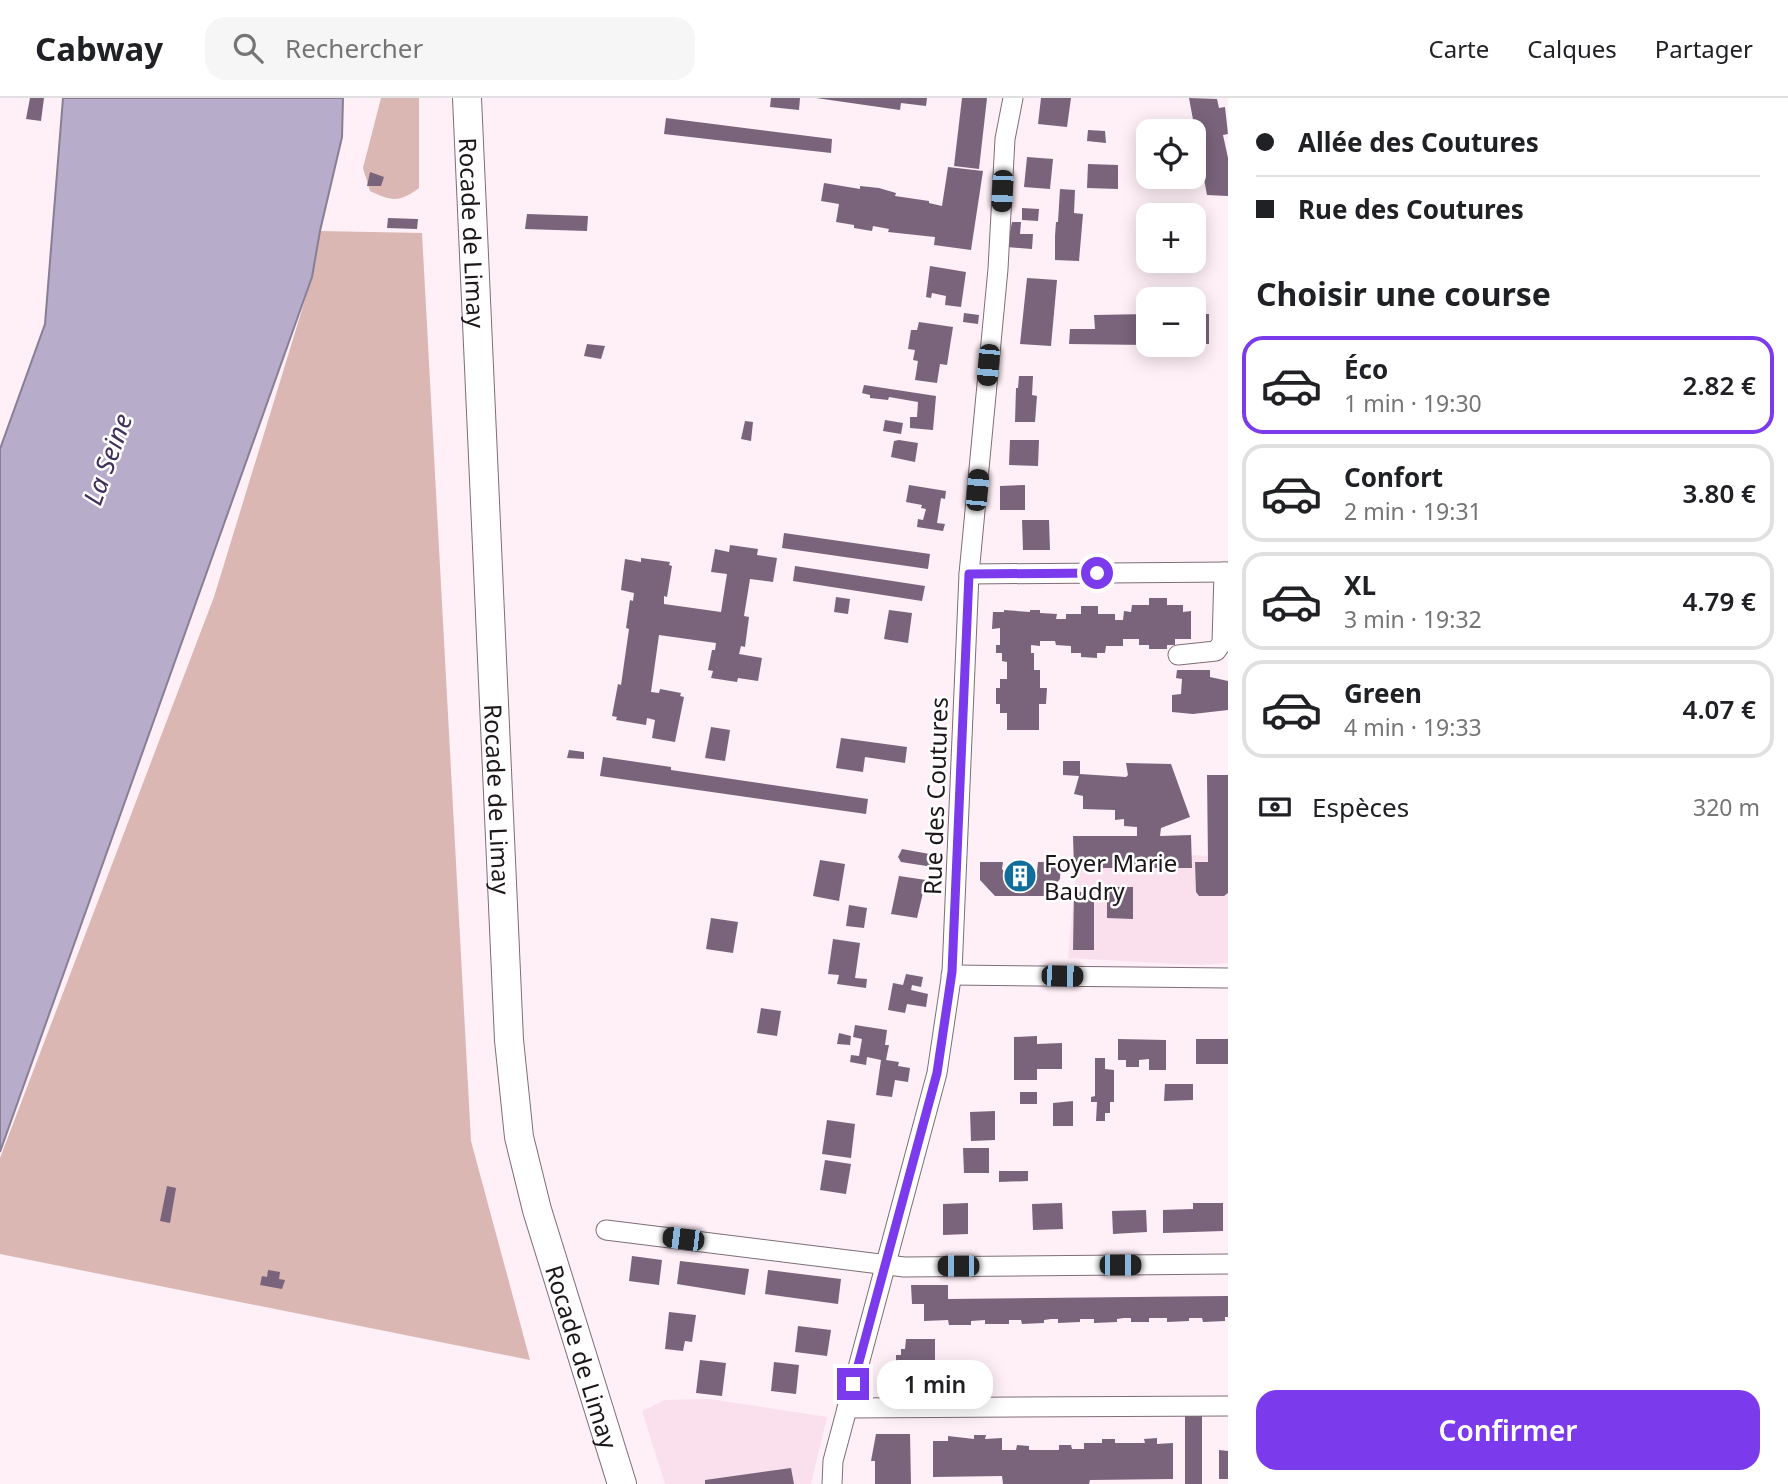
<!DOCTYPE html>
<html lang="fr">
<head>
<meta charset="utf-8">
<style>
	body { margin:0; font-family:"Noto Sans",sans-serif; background:#f6f6f6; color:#202124; height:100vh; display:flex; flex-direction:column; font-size:26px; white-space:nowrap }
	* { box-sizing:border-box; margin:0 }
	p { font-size:23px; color:#757577 }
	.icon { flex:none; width:38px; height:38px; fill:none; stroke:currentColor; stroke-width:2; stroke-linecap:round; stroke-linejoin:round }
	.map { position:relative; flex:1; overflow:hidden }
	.drawer { display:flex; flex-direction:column; background:#fff; width:560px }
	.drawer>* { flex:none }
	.hud { display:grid; align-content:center; height:154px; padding:0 28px; background:#fff }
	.buttons { position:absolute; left:1136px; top:21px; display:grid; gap:14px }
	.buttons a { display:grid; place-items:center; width:70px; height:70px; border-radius:14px; background:#fff; box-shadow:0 4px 18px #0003; font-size:35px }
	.end { position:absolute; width:32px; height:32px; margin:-16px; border:9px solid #7c3aed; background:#fff; box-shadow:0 0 0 4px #fff }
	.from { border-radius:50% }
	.bubble { position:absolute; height:49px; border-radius:21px; background:#fff; box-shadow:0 4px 18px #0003; font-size:23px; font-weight:600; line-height:49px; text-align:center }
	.car { position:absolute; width:21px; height:42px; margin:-21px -10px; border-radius:9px; box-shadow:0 0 5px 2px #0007; background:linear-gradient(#222 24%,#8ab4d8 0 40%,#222 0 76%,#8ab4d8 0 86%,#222 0) }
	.hud b { display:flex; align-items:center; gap:24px; height:66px; font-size:26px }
	.hud b+b { border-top:2px solid #e0e0e0 }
	.hud i { width:18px; height:18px; background:#202124 }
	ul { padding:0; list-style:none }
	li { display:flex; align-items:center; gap:21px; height:98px; margin:0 14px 10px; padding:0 14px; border:4px solid #e0e0e0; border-radius:21px }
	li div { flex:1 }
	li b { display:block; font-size:26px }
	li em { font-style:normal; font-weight:600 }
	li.active { border-color:#7c3aed }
	li>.icon { width:63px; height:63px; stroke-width:1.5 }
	h2 { padding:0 28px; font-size:32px; line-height:84px }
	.pay { display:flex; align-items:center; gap:18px; height:77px; padding:0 28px; font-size:26px }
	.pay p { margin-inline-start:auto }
	.button { display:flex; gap:14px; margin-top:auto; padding:14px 28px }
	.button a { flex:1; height:80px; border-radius:21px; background:#7c3aed; color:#fff; font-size:28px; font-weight:600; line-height:80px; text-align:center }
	header { display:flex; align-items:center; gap:42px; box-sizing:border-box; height:98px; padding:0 35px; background:#fff; border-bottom:2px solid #e0e0e0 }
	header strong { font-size:33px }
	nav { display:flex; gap:38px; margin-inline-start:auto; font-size:24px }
	.search { width:490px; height:63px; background:#f6f6f6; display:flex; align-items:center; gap:18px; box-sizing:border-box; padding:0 24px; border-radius:21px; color:#757577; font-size:26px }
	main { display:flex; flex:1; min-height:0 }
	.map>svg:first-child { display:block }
	.built { fill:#fadfed }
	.green { fill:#dab7b2 }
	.water { fill:#b7acca; stroke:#887f95; stroke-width:2 }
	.building { fill:#79647b }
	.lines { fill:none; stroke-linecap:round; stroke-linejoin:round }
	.street-casing { stroke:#7e6d76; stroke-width:21 }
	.secondary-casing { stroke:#7e6d76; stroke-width:30 }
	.street { stroke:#fff; stroke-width:19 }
	.secondary { stroke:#fff; stroke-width:28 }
	.route { stroke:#7c3aed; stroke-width:9 }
	.labels { text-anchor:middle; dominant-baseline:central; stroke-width:5; stroke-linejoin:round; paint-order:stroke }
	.street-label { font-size:24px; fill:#1c1519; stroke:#fff }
	.poi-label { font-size:24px; fill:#1c1519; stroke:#fff; text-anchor:start }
	.water-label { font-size:26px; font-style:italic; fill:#402f59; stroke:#fff }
</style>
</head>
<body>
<header>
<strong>Cabway</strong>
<div class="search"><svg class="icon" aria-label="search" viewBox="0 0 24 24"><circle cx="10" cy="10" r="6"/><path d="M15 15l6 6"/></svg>Rechercher</div>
<nav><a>Carte</a><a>Calques</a><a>Partager</a></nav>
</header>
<main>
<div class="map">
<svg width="1228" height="1386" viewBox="0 0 1228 1386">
	<rect width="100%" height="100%" fill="#ffeff7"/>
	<!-- built -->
	<g class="built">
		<path d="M1078,751L1228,759V865L1196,867L1068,860Z"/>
		<path d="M710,1301L827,1319L811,1386H665L642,1313L665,1302Z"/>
	</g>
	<!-- green -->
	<g class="green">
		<path d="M381,0H419V90C399,105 391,103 370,93L363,70Z"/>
		<path d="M320,133L422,135L471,1043L530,1262L0,1156V1060L214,499L312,179Z"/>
	</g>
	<!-- water -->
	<path class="water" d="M63,0H343L342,39L320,133L312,179L0,1054V351L45,226Z"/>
	<!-- building -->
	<g class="building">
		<path d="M30,0H44L41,23L26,21Z"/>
		<path d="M771,0H800L799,12L770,9Z"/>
		<path d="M816,0H927L926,8L901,5L900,12Z"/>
		<path d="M962,0H987L979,71L954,68Z"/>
		<path d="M1041,0H1071L1067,29L1038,26Z"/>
		<path d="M1189,0L1217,1L1219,10L1225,9L1228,36L1223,37L1228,60V98L1207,97Z"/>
		<path d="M666,20L832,41L831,55L664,36Z"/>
		<path d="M1088,32L1105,33L1106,45L1087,43Z"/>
		<path d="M1027,59L1053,61L1050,91L1024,89Z"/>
		<path d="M1088,66L1118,67V91L1087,90Z"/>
		<path d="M948,69L983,73L971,152L934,147L935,139L888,134L889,131L873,128L872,133L854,130V127L836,124L839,106L821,103L824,85L860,91V88L879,90L896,95L895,98L929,103V105L942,108Z"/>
		<path d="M370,74L384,79L381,88H367Z"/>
		<path d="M1060,91L1075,92L1074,115L1083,116L1079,163L1055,162V138L1056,124H1058Z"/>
		<path d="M1022,110L1039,111L1038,123L1022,122Z"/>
		<path d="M527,116L588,118L587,133L525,131Z"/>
		<path d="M388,120L418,121L417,131L387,130Z"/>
		<path d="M1012,124H1021L1020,136H1033L1032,151L1007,149Z"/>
		<path d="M930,168L966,174L961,209L945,207L946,198L932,195L931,200L926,199Z"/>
		<path d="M1027,180L1057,182L1051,248L1020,246Z"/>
		<path d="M964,215L979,217L978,226L963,224Z"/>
		<path d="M1148,216V247L1069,246L1070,231H1095L1094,217Z"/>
		<rect x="1194" y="216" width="15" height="30"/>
		<path d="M919,224L953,229L947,267L940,266L937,285L915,282L918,263L913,262L915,252L908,251L911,232H917Z"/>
		<path d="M587,246L605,248L601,261L584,258Z"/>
		<path d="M1019,278H1033L1032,297L1037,298L1035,324H1015L1016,290H1018Z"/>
		<path d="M864,287L936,298L933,332L910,330V319H917L918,304L889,299L888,302L870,300V297L862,295Z"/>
		<path d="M885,322L903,325L901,336L883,333Z"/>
		<path d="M745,323L753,324L751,343L741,341Z"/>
		<path d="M899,342L918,345L915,364L891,359L894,343Z"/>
		<path d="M1010,342H1039L1038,368L1009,367Z"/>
		<path d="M909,387L946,393L945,401L941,400L937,425L945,426L943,433L917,429L918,421L923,422L926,411L921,410L922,407L906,404Z"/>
		<path d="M1025,387V412H1000V388Z"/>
		<path d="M1022,422H1049L1050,452H1023Z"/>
		<path d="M784,435L930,456L928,471L782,450Z"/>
		<path d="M730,447L758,451L757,457L777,460L773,484L750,481L744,518L749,519L745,549L741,548L739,556L762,560L758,583L738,580L737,584L711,580L713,573L708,572L712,552H715L716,545L659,537L651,594L659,595L660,591L681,595L680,598L684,599L675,644L652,640L655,622L647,620L646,627L616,622L617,619L612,618L618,586L621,587L629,531L626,530L630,502L633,503L634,495L621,492L625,461L641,464V460L670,464L669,467L672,468L667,499L664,498V506L721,514L727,476L711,474L715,451L729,454Z"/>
		<path d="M795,468L925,488L922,503L793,483Z"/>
		<path d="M836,499L850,501L848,516L834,514Z"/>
		<path d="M1149,500H1167V507H1183V514L1191,513V541H1175V547H1167V551H1149V547H1139V541H1123V548H1106L1105,555H1097V560L1081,559V555H1071V548L1056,547L1055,543H1040V548L1031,547V555H1034V572H1040V590H1047L1046,606H1039V632H1007V615H1000V606H996V590H1000V581H1007V564L1002,563V555H996V547H1000V530L992,531L993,514H1004V512L1030,514V512H1040V515L1057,516L1056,521H1066V516H1081V508H1098V516H1115V522H1123L1124,513L1131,514L1132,507H1149Z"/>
		<path d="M889,512L912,515L908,545L884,541Z"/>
		<path d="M1177,572H1210V579L1228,583V612L1193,616L1172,614V597L1181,596L1182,581L1176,580Z"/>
		<path d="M711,629L730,632L725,663L705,660Z"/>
		<path d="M841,640L907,649L905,665L865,659L863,674L836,670Z"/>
		<path d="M569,652L584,654V661L567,660Z"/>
		<path d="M603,659L671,669V672L868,701L866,716L600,678Z"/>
		<path d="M1063,663H1080V676L1126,679L1128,677L1126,665L1171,666L1190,719L1161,730L1160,738L1191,737L1192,770H1074L1073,738H1137V729L1124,728V721L1115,722V712L1083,711V698L1074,696L1079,678L1063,677Z"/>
		<path d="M1207,677H1228V795L1224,798H1199L1196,794L1195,764H1208Z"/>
		<path d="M902,751L935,757L933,769L901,764L898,759Z"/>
		<path d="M820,762L845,766L839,803L813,798Z"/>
		<path d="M980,764H1003L1002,771L1005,775L1035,776L1037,774L1038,764H1061L1060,781L1045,798H995L980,782Z"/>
		<path d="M899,778L926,782L917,820L891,816Z"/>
		<path d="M1107,789H1133V821L1107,820Z"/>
		<path d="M1074,794H1094V852H1073Z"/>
		<path d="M849,807L867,810L864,830L846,828Z"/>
		<path d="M711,820L738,824L733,855L706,851Z"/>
		<path d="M833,841L860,845L855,880L867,881L866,890L837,886L839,877L828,876Z"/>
		<path d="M906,876L923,879L921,889L912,887L911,892L928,896L926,909L907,906L905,915L888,912L893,885L903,887Z"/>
		<path d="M761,910L781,913L777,938L757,935Z"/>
		<path d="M855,927L887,932L885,947H889L886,962L899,964L898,968L910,970L908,984L895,982L892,999L876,997L881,962L867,959L866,967L850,964L851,957L859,958L862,941L853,939Z"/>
		<path d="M839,935L851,938L850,947L837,946Z"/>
		<path d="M1037,938V946L1062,945V971H1037V982H1014V939Z"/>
		<path d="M1118,941L1166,942V972H1149V961L1139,962V969H1126V962H1118Z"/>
		<rect x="1196" y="941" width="32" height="25"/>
		<path d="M1095,960H1105V971L1114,972V1004H1110V1015H1105V1023H1096L1097,1004H1091V999L1095,998Z"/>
		<path d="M1165,986H1193V1002L1164,1003Z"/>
		<rect x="1020" y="994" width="17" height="12"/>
		<path d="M1073,1003V1028H1053V1005Z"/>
		<path d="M995,1013V1042L971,1043L970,1014Z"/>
		<path d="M827,1022L855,1026L851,1060L822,1056Z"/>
		<path d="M963,1050H989V1075H964Z"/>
		<path d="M825,1062L851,1066L846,1096L820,1092Z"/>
		<path d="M999,1073H1028V1083L999,1084Z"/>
		<path d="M167,1088L176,1090L170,1125L160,1123Z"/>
		<path d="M968,1105V1136L943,1137V1106Z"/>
		<path d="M1062,1105L1063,1131L1033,1132L1032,1106Z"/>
		<path d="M1193,1105H1223V1133L1163,1135V1112L1193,1111Z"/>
		<path d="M1146,1112L1147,1134L1113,1136L1112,1113Z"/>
		<path d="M632,1158L662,1162L659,1187L629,1183Z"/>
		<path d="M680,1163L749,1171L745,1197L677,1186Z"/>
		<path d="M268,1172L280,1174L279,1181L285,1182L282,1191L260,1187L262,1178L267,1179Z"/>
		<path d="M768,1172L841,1181L838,1206L765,1196Z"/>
		<path d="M911,1187H948V1201L1228,1198V1219H1225V1223L1203,1224L1202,1220H1189V1223L1167,1224V1220H1149V1224H1131V1220H1124L1117,1221V1224L1094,1225V1221H1080V1224L1058,1225V1221H1051L1044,1222V1225L1022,1226L1021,1222H1009V1226H985V1222L971,1223V1227H949L948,1222L924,1223V1206H912Z"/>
		<path d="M669,1214L696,1217L692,1244L685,1243L683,1253L665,1251Z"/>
		<path d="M798,1228L831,1232L827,1258L795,1254Z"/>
		<path d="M906,1241H935V1285H906L907,1276H902L901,1269H896V1257H901V1251H905Z"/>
		<path d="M700,1262L726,1265L722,1298L696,1295Z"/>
		<path d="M774,1264L799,1267L796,1296L771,1293Z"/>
		<rect x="1185" y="1318" width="17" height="68"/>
		<path d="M876,1336H910L911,1386H875V1363H871Z"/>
		<path d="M974,1337H986L985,1341L1002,1340V1352H1016L1017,1347L1029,1348V1352H1059V1347H1071L1072,1351H1084V1345H1102V1341H1115V1345H1145L1144,1341L1157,1340V1346L1173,1345V1381L1090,1382L1089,1386H1003L1002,1378L933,1379V1343H948V1338L974,1341Z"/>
		<path d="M1219,1352L1228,1353V1381H1219Z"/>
		<path d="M791,1370L794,1386H705V1382Z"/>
	</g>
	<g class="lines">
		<defs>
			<g id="street">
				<path d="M969,476L1228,474"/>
				<path d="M1178,557L1216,553L1222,545L1224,474"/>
				<path d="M951,877L1228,880"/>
				<path d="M606,1132L904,1169L1228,1166"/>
				<path d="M847,1310L1228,1308"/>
				<path d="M832,1386L833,1363L937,975L952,874L969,476L998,171L1005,41L1013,0"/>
			</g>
			<g id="secondary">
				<path id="s1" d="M467,0L509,942L519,1039L537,1112L622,1386"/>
			</g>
		</defs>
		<!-- street casing -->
		<use href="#street" class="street-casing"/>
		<!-- secondary casing -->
		<use href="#secondary" class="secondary-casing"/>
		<!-- street -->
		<use href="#street" class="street"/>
		<!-- secondary -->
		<use href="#secondary" class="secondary"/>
	</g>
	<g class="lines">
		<!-- route -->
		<path class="route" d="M853,1286L937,975L952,874L969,476L1097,475"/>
	</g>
	<!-- icons -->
	<defs>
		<symbol id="building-disc" viewBox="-11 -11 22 22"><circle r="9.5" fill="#106d9c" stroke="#fff"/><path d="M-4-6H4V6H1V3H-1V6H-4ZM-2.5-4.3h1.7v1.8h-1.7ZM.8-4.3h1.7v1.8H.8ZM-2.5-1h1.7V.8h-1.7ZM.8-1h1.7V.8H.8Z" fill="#fff"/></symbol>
	</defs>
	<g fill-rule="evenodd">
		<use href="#building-disc" x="1001" y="759" width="38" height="38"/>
	</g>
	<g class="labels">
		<!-- street labels -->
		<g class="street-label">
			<text stroke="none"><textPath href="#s1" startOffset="135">Rocade de Limay</textPath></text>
			<text transform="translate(935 698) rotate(-88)">Rue des Coutures</text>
			<text stroke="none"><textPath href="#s1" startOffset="702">Rocade de Limay</textPath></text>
			<text stroke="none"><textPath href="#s1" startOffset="1269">Rocade de Limay</textPath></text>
		</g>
		<!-- poi labels -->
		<g class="poi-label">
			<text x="1044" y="764">Foyer Marie<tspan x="1044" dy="28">Baudry</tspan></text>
		</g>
		<!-- water labels -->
		<g class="water-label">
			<text transform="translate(107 361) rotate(-70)">La Seine</text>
		</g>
	</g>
</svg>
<div class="buttons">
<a><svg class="icon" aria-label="locate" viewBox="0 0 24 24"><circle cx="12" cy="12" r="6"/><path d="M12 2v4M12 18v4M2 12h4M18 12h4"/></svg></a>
<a>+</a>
<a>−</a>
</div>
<i class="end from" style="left:1097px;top:475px"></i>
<i class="end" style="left:853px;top:1286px"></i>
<div class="bubble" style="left:877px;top:1262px;width:116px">1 min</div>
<i class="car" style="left:1002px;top:93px;rotate:183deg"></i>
<i class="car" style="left:988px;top:267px;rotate:185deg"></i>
<i class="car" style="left:977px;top:392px;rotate:5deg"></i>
<i class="car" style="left:1062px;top:878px;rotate:91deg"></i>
<i class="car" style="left:683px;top:1141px;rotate:277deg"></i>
<i class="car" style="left:1120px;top:1167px;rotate:90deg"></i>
<i class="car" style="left:958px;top:1168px;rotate:270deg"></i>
</div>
<section class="drawer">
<div class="hud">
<b><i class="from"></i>Allée des Coutures</b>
<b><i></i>Rue des Coutures</b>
</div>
<h2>Choisir une course</h2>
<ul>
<li class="active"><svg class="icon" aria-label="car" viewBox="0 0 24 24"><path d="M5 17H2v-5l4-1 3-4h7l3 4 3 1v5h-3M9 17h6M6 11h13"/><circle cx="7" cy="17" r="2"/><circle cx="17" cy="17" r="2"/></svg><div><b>Éco</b><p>1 min · 19:30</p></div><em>2.82 €</em></li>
<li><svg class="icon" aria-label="car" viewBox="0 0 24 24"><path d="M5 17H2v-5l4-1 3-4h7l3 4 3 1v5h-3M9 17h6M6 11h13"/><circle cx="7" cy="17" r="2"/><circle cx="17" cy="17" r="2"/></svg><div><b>Confort</b><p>2 min · 19:31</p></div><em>3.80 €</em></li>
<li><svg class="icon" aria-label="car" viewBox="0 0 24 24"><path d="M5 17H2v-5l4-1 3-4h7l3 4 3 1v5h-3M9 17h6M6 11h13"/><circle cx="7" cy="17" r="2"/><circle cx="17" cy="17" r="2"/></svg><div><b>XL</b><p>3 min · 19:32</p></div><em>4.79 €</em></li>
<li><svg class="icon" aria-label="car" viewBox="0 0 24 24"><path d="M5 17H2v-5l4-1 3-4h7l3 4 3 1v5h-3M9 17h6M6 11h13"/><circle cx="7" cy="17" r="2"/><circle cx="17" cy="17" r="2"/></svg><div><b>Green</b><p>4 min · 19:33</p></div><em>4.07 €</em></li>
</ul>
<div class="pay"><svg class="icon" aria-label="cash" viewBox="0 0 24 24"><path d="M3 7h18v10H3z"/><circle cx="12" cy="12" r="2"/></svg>Espèces<p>320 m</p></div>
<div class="button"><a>Confirmer</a></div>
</section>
</main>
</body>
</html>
